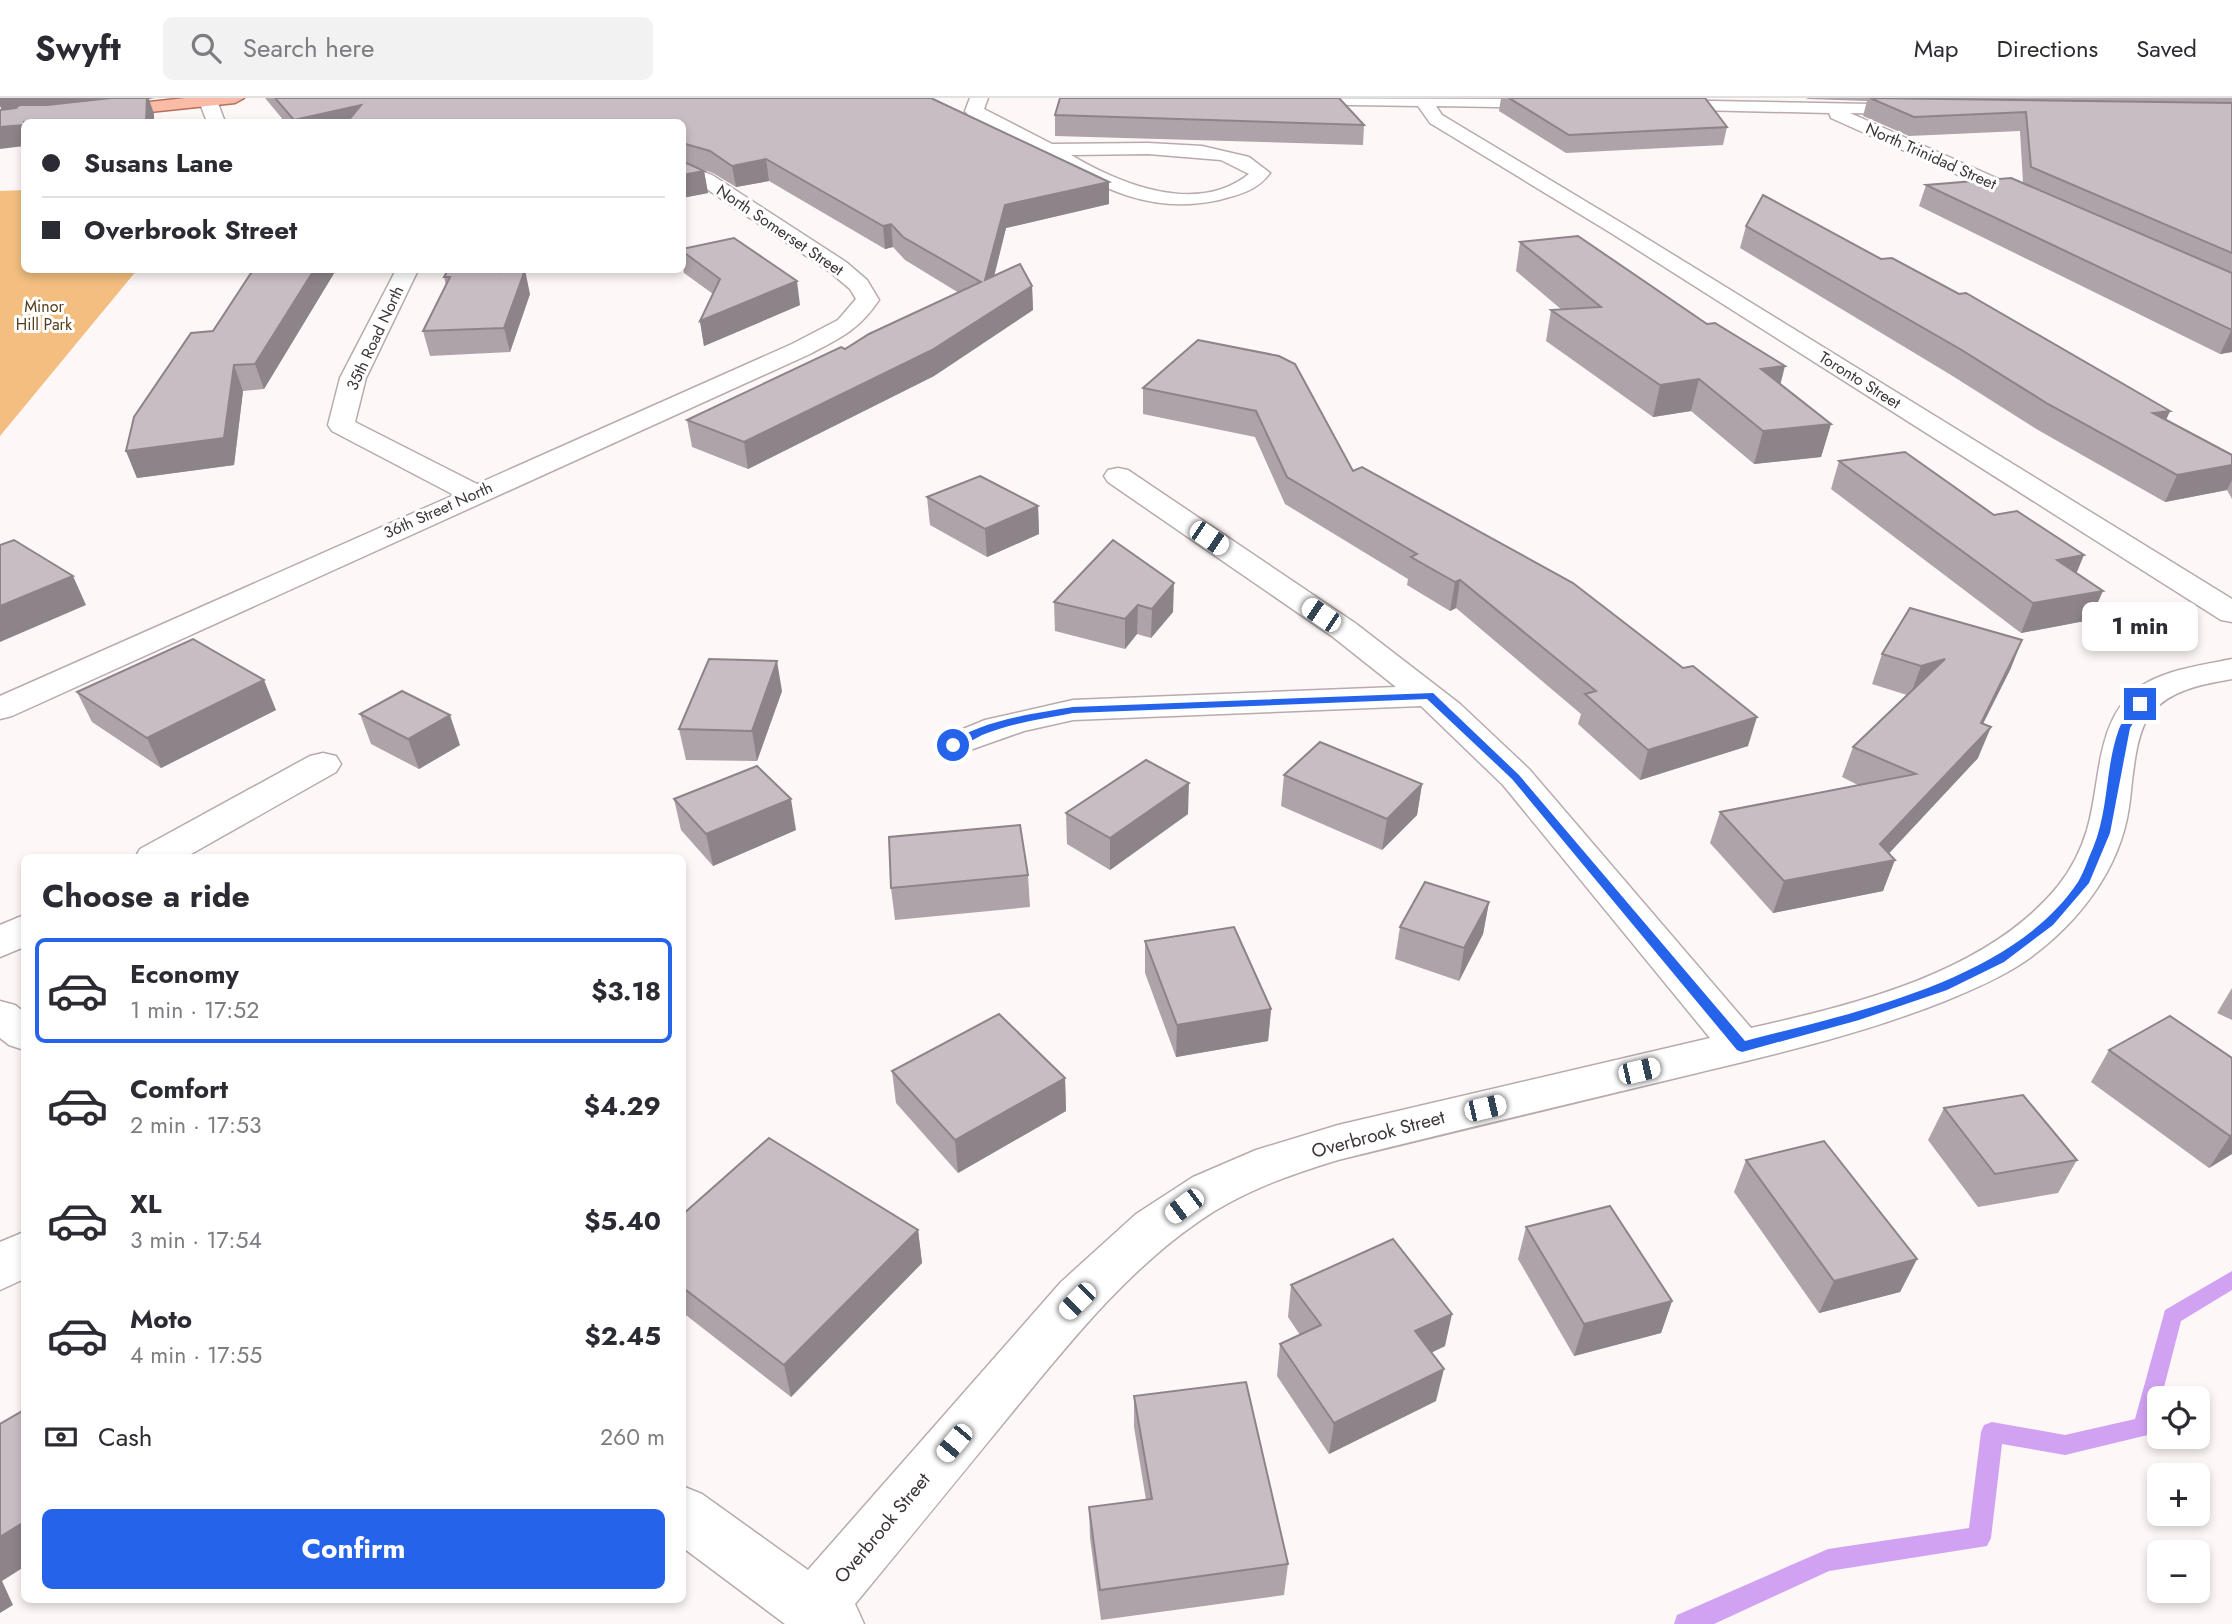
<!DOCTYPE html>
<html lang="en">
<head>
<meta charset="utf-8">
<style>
	body { margin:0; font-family:Jost,sans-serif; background:#f2f2f3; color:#2b2b33; height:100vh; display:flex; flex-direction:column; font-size:26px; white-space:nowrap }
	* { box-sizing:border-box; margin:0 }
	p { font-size:23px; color:#7c7c81 }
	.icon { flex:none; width:38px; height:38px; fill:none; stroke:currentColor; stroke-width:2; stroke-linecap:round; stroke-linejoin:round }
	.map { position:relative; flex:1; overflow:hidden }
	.side { position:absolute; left:21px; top:756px; width:665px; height:749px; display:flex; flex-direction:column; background:#fff; border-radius:10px; box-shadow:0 4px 10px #0003 }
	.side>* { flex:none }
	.top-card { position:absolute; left:21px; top:21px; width:665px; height:154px; border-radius:10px; box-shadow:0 4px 10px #0003; display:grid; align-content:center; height:154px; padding:0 21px; background:#fff }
	.tools { position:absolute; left:2147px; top:1288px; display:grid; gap:14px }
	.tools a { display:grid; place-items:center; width:63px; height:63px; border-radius:10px; background:#fff; box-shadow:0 4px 10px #0003; font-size:35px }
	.end { position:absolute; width:32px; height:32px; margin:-16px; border:9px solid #2563eb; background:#fff; box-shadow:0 0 0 4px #fff }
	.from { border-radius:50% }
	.bubble { position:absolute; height:49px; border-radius:10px; background:#fff; box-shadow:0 4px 10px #0003; font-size:23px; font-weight:700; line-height:49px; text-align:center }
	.car { position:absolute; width:21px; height:42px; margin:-21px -10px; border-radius:9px; box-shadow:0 0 5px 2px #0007; background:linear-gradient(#fff 24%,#345 0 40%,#fff 0 76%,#345 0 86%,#fff 0) }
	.top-card b { display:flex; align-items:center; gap:24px; height:66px; font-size:26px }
	.top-card b+b { border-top:2px solid #e1e1e2 }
	.top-card i { width:18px; height:18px; background:#2b2b33 }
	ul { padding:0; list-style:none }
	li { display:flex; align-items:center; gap:21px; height:105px; margin:0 14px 10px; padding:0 7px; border:4px solid transparent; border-radius:10px }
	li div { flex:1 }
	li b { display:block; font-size:26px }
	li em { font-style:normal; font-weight:700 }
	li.on { border-color:#2563eb }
	li>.icon { width:63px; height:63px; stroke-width:1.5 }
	h2 { padding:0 21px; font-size:32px; line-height:84px }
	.pay { display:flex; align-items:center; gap:18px; height:77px; padding:0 21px; font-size:26px }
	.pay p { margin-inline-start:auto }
	.cta { display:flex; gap:14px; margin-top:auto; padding:14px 21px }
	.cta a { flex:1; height:80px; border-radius:10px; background:#2563eb; color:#fff; font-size:28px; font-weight:700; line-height:80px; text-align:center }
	header { display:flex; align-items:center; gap:42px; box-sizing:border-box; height:98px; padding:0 35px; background:#fff; border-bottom:2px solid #e1e1e2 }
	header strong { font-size:33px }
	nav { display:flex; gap:38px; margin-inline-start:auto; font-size:24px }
	.search { width:490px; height:63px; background:#f2f2f3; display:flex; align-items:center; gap:18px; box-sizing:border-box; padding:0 24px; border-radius:10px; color:#7c7c81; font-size:26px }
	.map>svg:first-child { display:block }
	.green { fill:#f3be7f }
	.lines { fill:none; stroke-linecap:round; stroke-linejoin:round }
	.stream { fill:#d1a2f2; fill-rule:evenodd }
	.minor-casing { stroke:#b9aaac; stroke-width:3 }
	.major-casing { stroke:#b57059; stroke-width:3 }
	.minor { fill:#fff; fill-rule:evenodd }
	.major { fill:#fabca6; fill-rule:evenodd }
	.wall { fill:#ada3a9 }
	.shaded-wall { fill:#8d8489 }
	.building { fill:#c9bdc4; stroke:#8d8489; stroke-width:2 }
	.route { fill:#2563eb }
	.labels { text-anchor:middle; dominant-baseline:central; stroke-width:6; stroke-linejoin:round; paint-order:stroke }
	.far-street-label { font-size:16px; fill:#3c3637; stroke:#fff }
	.far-park-label { font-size:16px; fill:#553b1a; stroke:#fff }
	.street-label { font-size:19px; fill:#3c3637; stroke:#fff }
</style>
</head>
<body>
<header>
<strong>Swyft</strong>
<div class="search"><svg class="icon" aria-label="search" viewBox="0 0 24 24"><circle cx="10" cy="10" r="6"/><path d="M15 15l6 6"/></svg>Search here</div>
<nav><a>Map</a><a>Directions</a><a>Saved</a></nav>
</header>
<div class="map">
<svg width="2232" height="1526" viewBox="0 0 2232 1526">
	<rect width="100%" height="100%" fill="#fdf7f7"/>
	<!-- green -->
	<path class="green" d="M24,92V172H137L0,338V93Z"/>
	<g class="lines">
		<!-- stream -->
		<path class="stream" d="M2232,1173V1192L2181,1223L2152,1336L2065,1357L2002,1346L1991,1440L1987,1448L1829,1473L1714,1526H1674L1677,1517L1828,1451L1969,1430L1981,1334L1984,1327L1992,1324L2065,1337L2135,1321L2165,1212Z"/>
		<defs>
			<g id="minor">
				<path d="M198,0H216L225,24H207Z"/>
				<path d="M970,0H988L984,11L1052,46L1148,45L1202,48L1249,59L1270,75C1258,92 1239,97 1219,102C1150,117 1102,90 1044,57C1019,42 993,30 968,17L965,13ZM1148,56L1221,62L1249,76C1197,118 1120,86 1071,57Z"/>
				<path d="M1218,0L1560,1L1563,5L1554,10L1436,8L1442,17L1625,127L2232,501V524L2221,522L1611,135L1430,25L1418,8L1227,5Z"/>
				<path d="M1659,2L1924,7L1927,11L1924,15L1918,16L1850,15L2039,99L2042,103L2039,107H2025L1831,20L1829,15L1653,11L1650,7Z"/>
				<path d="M682,67L712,77L846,164L867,182L879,202C859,232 840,240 810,256L12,618L0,621V598L454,397L332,333L328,327L340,280L396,172H418L366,280L355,324L477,386L792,246L838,222L856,201L850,191L830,174L698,85L682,80Z"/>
				<path d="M1118,370L1128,372L1355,525L1460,606L1529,671L1751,930C1856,906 1987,875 2058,788C2071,772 2081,752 2087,732C2102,682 2094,615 2146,585C2171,571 2203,567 2232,561V581C2204,586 2172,591 2152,614C2134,634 2133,683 2129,709C2120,773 2076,828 2024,864C2000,880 1972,892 1945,903C1865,935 1780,955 1697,975C1577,1004 1457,1032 1338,1062C1289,1077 1240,1094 1198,1124C1124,1175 1067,1248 1010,1317C959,1380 907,1443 855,1506L864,1526H785L682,1449V1388L702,1396L808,1472L1061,1184L1136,1116L1193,1079L1256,1052L1338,1027L1710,940L1503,687L1421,608L1073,622L1024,633L953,658L941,654L935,647L941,640L985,622L1073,602L1396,589L1333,539L1108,384L1104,378L1108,372Z"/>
				<path d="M323,655L336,658L341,666L336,674L184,760H135L140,751L310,658Z"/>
				<path d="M24,817V849L0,859V827Z"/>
				<path d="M0,903L15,907L24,914V952L9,947L0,940Z"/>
				<path d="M24,1134V1181L0,1192V1144Z"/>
			</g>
			<path id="major" d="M186,0H244L235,5L55,24H24V28L0,30V20Z"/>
		</defs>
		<!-- minor casing -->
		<use href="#minor" class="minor-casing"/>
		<!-- major casing -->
		<use href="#major" class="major-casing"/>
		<!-- minor -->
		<use href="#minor" class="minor"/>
		<!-- major -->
		<use href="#major" class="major"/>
	</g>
	<!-- wall -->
	<g class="wall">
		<path d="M265,0H931L1109,84V106L1006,130L994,179L1032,188L1033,212L934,278L748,371L692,349L687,322L845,251L959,195L905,162L893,149L885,151L769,83L736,89L713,75L698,70L704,73L708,95L682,100V24H285Z"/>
		<path d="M1501,0H1705L1727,29L1723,47L1566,55L1499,13Z"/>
		<path d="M1806,0H2232V254L2220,256L1919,108L1926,87L2023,85L2020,33L1909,38L1863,18L1867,3L1808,1Z"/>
		<path d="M1055,17L1364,27L1363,47L1055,38Z"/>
		<path d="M1746,128L1881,161L2170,313L2166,322L2232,357V401L2227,392L2165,404L2038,332L1951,277L1740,150Z"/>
		<path d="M1520,144L1780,286L1831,326L1821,359L1754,366L1691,313L1653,319L1546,243L1551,212H1562L1516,173Z"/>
		<path d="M682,151L800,207L704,248L700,223L713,196L684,175L682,165Z"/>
		<path d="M253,172H336L264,291L243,293L234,367L137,380L126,353L213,233Z"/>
		<path d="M448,172H509L508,173L530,196L510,254L430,258L423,233L446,187L444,179Z"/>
		<path d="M1198,242L1353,373L1748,648L1640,682L1578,626L1581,616L1456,510L1450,513L1407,487L1408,481L1285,406L1255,339L1143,316V290Z"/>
		<path d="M1839,363L2090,522L2021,535L1831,391Z"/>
		<path d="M927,399L1038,408L1039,436L987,459L930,427Z"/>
		<path d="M1113,442L1173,514L1151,540L1137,536L1125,551L1055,533L1054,504Z"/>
		<path d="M2022,542L2010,572L1983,626L1978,660L1889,755L1883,793L1773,815L1710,745L1720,714L1858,687L1842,679L1853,649L1907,597L1872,586L1882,556Z"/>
		<path d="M782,593L757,663L686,662L679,631Z"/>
		<path d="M77,594L276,612L161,670L92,624Z"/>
		<path d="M360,616L460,647L419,671L371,646Z"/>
		<path d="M1284,677L1422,686L1417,717L1382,752L1281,708Z"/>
		<path d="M674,701L796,732L713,768L681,732Z"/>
		<path d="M1066,715L1188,716L1110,772L1067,746Z"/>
		<path d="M1028,777L1030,809L895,822L891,790Z"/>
		<path d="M1489,804L1483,836L1459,883L1395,861L1400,829Z"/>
		<path d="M1145,843L1271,911L1268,943L1176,959L1145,875Z"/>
		<path d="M2232,890V922L2217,915Z"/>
		<path d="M2109,952L2232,960V1056L2209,1070L2091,984Z"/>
		<path d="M892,973L1065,980L1066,1013L958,1075L896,1005Z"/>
		<path d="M1944,1010L2077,1062L2058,1095L1978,1109L1928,1042Z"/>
		<path d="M1746,1062L1917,1161L1900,1194L1819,1215L1734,1094Z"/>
		<path d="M682,1117L918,1132L922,1165L791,1299L682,1214Z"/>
		<path d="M1526,1129L1672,1203L1661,1235L1574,1258L1518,1161Z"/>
		<path d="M1291,1187L1445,1248L1431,1255L1436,1303L1329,1356L1277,1278L1280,1246L1300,1237L1288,1219Z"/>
		<path d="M1134,1298L1288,1466L1284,1497L1101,1522L1090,1440L1089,1409L1146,1402L1134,1329Z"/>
	</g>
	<!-- shaded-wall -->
	<g class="shaded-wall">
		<path d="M0,0H155L149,1L154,16V24L4,17L0,8Z"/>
		<path d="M361,7L366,24H295L294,22Z"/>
		<path d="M75,22L76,24H48Z"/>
		<path d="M24,27V48L0,51V29Z"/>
		<path d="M766,61L769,83L736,89L732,68Z"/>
		<path d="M704,73L708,95L682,100V77Z"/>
		<path d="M1109,84V106L1006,130L987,206L985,182L1005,107Z"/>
		<path d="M891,126L893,149L885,151L883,128Z"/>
		<path d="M314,172H336L264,291L255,266Z"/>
		<path d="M525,172L530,196L510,254L504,230Z"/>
		<path d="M797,183L800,207L704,248L700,223Z"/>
		<path d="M1032,188L1033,212L934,278L748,371L744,344Z"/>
		<path d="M2232,232V254L2220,256L2231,233Z"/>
		<path d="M234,267L243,293L234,367L137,380L126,353Z"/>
		<path d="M1785,268L1777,300L1761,271Z"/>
		<path d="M1699,281L1691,313L1653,319L1660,287Z"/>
		<path d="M2170,313L2158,339L2153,315Z"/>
		<path d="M1831,326L1821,359L1754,366L1763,333Z"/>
		<path d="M2232,367V382L2227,392L2165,404L2177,377Z"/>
		<path d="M1038,408L1039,436L987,459L985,431Z"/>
		<path d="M2084,457L2072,486L2057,462Z"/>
		<path d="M73,478L86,507L0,544V508Z"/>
		<path d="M1460,482L1456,510L1450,513L1455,484Z"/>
		<path d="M1174,485L1173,514L1151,540L1152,511Z"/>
		<path d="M2103,493L2090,522L2021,535L2033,505Z"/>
		<path d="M1138,507L1137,536L1125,551V521Z"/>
		<path d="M2022,542L2010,572L1971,649L1991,629L1978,660L1880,765L1895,762L1883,793L1773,815L1784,783L1880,746L1981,625Z"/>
		<path d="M1945,561L1910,598L1921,568Z"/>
		<path d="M777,563L782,593L757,663L752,633Z"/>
		<path d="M264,582L276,612L161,670L147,640Z"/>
		<path d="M450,617L460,647L419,671L408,641Z"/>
		<path d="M1757,619L1748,648L1640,682L1648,652Z"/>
		<path d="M1189,685L1188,716L1110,772V740Z"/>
		<path d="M1422,686L1417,717L1382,752L1387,721Z"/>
		<path d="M791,701L796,732L713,768L706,736Z"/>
		<path d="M1489,804L1483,836L1459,883L1464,850Z"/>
		<path d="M1271,911L1268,943L1176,959L1177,927Z"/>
		<path d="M1065,980L1066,1013L958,1075L955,1042Z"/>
		<path d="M2232,1037V1056L2209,1070L2230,1038Z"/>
		<path d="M918,1132L922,1165L791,1299L784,1267Z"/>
		<path d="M1917,1161L1900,1194L1819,1215L1834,1183Z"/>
		<path d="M1672,1203L1661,1235L1574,1258L1584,1226Z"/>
		<path d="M1452,1216L1445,1248L1409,1265L1415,1233Z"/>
		<path d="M1444,1271L1436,1303L1329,1356L1334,1325Z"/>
		<path d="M24,1424V1469L2,1483L13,1507L0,1515V1439Z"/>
	</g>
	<!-- building -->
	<g class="building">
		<path d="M111,0H147L146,24H81L75,22L48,24H24V27L0,29V12L16,10L19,7H47Z"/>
		<path d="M275,0H931L1109,84L1005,107L985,182L1020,166L1032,188L932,252L744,344L687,322L841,249L845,251L869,236L981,184L903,139L891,126L883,128L766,61L732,68L710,53L682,45V24H347L361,7L294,22Z"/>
		<path d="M1060,0H1339L1364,27L1055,17Z"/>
		<path d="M1509,0H1705L1727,29L1569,37Z"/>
		<path d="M1870,0L2232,5V155L2031,69L2026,14L1914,19Z"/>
		<path d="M682,63L704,73L682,77Z"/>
		<path d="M2011,80L2232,175V232L1926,87Z"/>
		<path d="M1763,97L1881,161L1892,160L1959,196L1966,195L2170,313L2153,315L2232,357V367L2177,377L2048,306L1960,251L1746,128Z"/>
		<path d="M1578,138L1707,226L1715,225L1785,268L1761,271L1831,326L1763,333L1699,281L1660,287L1551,212L1601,209L1520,144Z"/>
		<path d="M734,140L797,183L700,223L720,181L682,153V151Z"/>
		<path d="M253,172H314L255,266L234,267L224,340L126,353L134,319L191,235L213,233Z"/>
		<path d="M448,172H502L501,174L525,172L504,230L423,233L450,179H444Z"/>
		<path d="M1198,242L1279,258L1295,266L1353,373L1362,369L1573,485L1683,570L1693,568L1757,619L1648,652L1585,596L1596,593L1460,482L1455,484L1411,459L1417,456L1287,379L1256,313L1143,290Z"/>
		<path d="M1905,354L1994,417L2017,413L2084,457L2057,462L2103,493L2033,505L1839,363Z"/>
		<path d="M980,378L1038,408L985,431L927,399Z"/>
		<path d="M14,442L73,478L0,508V447Z"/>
		<path d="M1113,442L1174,485L1152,511L1138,507L1125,521L1054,504Z"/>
		<path d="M1910,510L2022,542L1981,625L1991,629L1880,746L1895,762L1784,783L1720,714L1916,676L1853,649L1945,561L1921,568L1882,556Z"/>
		<path d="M193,541L264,582L147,640L77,594Z"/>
		<path d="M709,561L777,563L752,633L679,631Z"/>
		<path d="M402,593L450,617L408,641L360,616Z"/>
		<path d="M1320,644L1422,686L1387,721L1284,677Z"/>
		<path d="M1146,662L1189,685L1110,740L1066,715Z"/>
		<path d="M757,668L791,701L706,736L674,701Z"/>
		<path d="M1020,727L1028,777L891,790L889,739Z"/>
		<path d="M1425,784L1489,804L1464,850L1400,829Z"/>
		<path d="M1234,829L1271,911L1177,927L1145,843Z"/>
		<path d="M999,916L1065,980L955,1042L892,973Z"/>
		<path d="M2170,918L2232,960V1037L2230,1038L2109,952Z"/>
		<path d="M2023,997L2077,1062L1995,1076L1944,1010Z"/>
		<path d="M769,1040L918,1132L784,1267L682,1189V1117Z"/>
		<path d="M1824,1043L1917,1161L1834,1183L1746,1062Z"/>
		<path d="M1610,1108L1672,1203L1584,1226L1526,1129Z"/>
		<path d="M1393,1141L1452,1216L1415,1233L1444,1271L1334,1325L1280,1246L1321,1227L1291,1187Z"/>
		<path d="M1246,1284L1288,1466L1100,1492L1089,1409L1152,1401L1134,1298Z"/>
		<path d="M24,1312V1424L0,1439V1326Z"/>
	</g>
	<!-- route -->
	<path class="route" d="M1433,595L1519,677L1745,943C1852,915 2012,883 2078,784C2084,774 2088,761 2093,750C2109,712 2105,669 2119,631C2123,621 2131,612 2136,604L2145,606L2130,630L2110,735L2089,785L2053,827L2004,864L1947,892L1859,922L1742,954L1737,952L1512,681L1427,601L1073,615C1042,621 1011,625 982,637C972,642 957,653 948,647C977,623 1036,615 1073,609Z"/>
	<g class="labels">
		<!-- far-street labels -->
		<g class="far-street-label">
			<text transform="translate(1931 58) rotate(24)">North Trinidad Street</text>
			<text transform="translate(780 132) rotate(34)">North Somerset Street</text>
			<text transform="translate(375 240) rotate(-65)">35th Road North</text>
			<text transform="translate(1860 282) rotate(32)">Toronto Street</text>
			<text transform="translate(438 412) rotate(-24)">36th Street North</text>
		</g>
		<!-- far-park labels -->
		<g class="far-park-label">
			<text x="44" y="208">Minor<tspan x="44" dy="18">Hill Park</tspan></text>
		</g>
		<!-- street labels -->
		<g class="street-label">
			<text transform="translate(1378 1036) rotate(-15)">Overbrook Street</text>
			<text transform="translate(882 1430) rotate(-50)">Overbrook Street</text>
		</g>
	</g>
</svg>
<div class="tools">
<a><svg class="icon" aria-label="locate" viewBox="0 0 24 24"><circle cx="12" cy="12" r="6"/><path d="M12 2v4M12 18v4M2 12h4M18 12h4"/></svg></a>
<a>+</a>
<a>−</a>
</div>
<i class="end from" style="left:953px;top:647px"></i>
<i class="end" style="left:2140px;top:606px"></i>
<div class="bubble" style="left:2082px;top:504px;width:116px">1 min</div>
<i class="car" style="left:1209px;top:440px;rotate:124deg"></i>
<i class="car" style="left:1321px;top:517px;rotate:304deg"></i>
<i class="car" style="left:1639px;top:973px;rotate:77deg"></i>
<i class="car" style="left:1485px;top:1010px;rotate:77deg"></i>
<i class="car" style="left:1184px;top:1108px;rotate:233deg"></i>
<i class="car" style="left:1077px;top:1203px;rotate:225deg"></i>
<i class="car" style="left:954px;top:1345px;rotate:220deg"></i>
<div class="top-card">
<b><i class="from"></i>Susans Lane</b>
<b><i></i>Overbrook Street</b>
</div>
<section class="side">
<h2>Choose a ride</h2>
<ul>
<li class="on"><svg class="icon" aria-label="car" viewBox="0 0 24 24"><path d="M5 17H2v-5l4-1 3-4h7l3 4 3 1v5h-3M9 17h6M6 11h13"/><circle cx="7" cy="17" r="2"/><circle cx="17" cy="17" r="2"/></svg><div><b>Economy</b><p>1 min · 17:52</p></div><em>$3.18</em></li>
<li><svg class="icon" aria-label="car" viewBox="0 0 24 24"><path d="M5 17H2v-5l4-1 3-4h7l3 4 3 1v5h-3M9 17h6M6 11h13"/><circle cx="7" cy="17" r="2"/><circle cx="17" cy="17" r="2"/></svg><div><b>Comfort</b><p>2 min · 17:53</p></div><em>$4.29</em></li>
<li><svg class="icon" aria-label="car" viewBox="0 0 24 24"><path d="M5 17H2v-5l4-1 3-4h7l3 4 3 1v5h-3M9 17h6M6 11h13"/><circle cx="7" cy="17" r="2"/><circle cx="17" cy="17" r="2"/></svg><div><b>XL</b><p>3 min · 17:54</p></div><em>$5.40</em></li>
<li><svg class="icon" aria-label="car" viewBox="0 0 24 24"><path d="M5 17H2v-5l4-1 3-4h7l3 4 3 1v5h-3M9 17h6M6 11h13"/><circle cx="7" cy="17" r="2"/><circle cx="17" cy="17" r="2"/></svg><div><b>Moto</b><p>4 min · 17:55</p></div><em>$2.45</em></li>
</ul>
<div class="pay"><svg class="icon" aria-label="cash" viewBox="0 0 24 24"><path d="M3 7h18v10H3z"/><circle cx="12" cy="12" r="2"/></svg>Cash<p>260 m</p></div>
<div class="cta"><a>Confirm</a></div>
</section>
</div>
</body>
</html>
